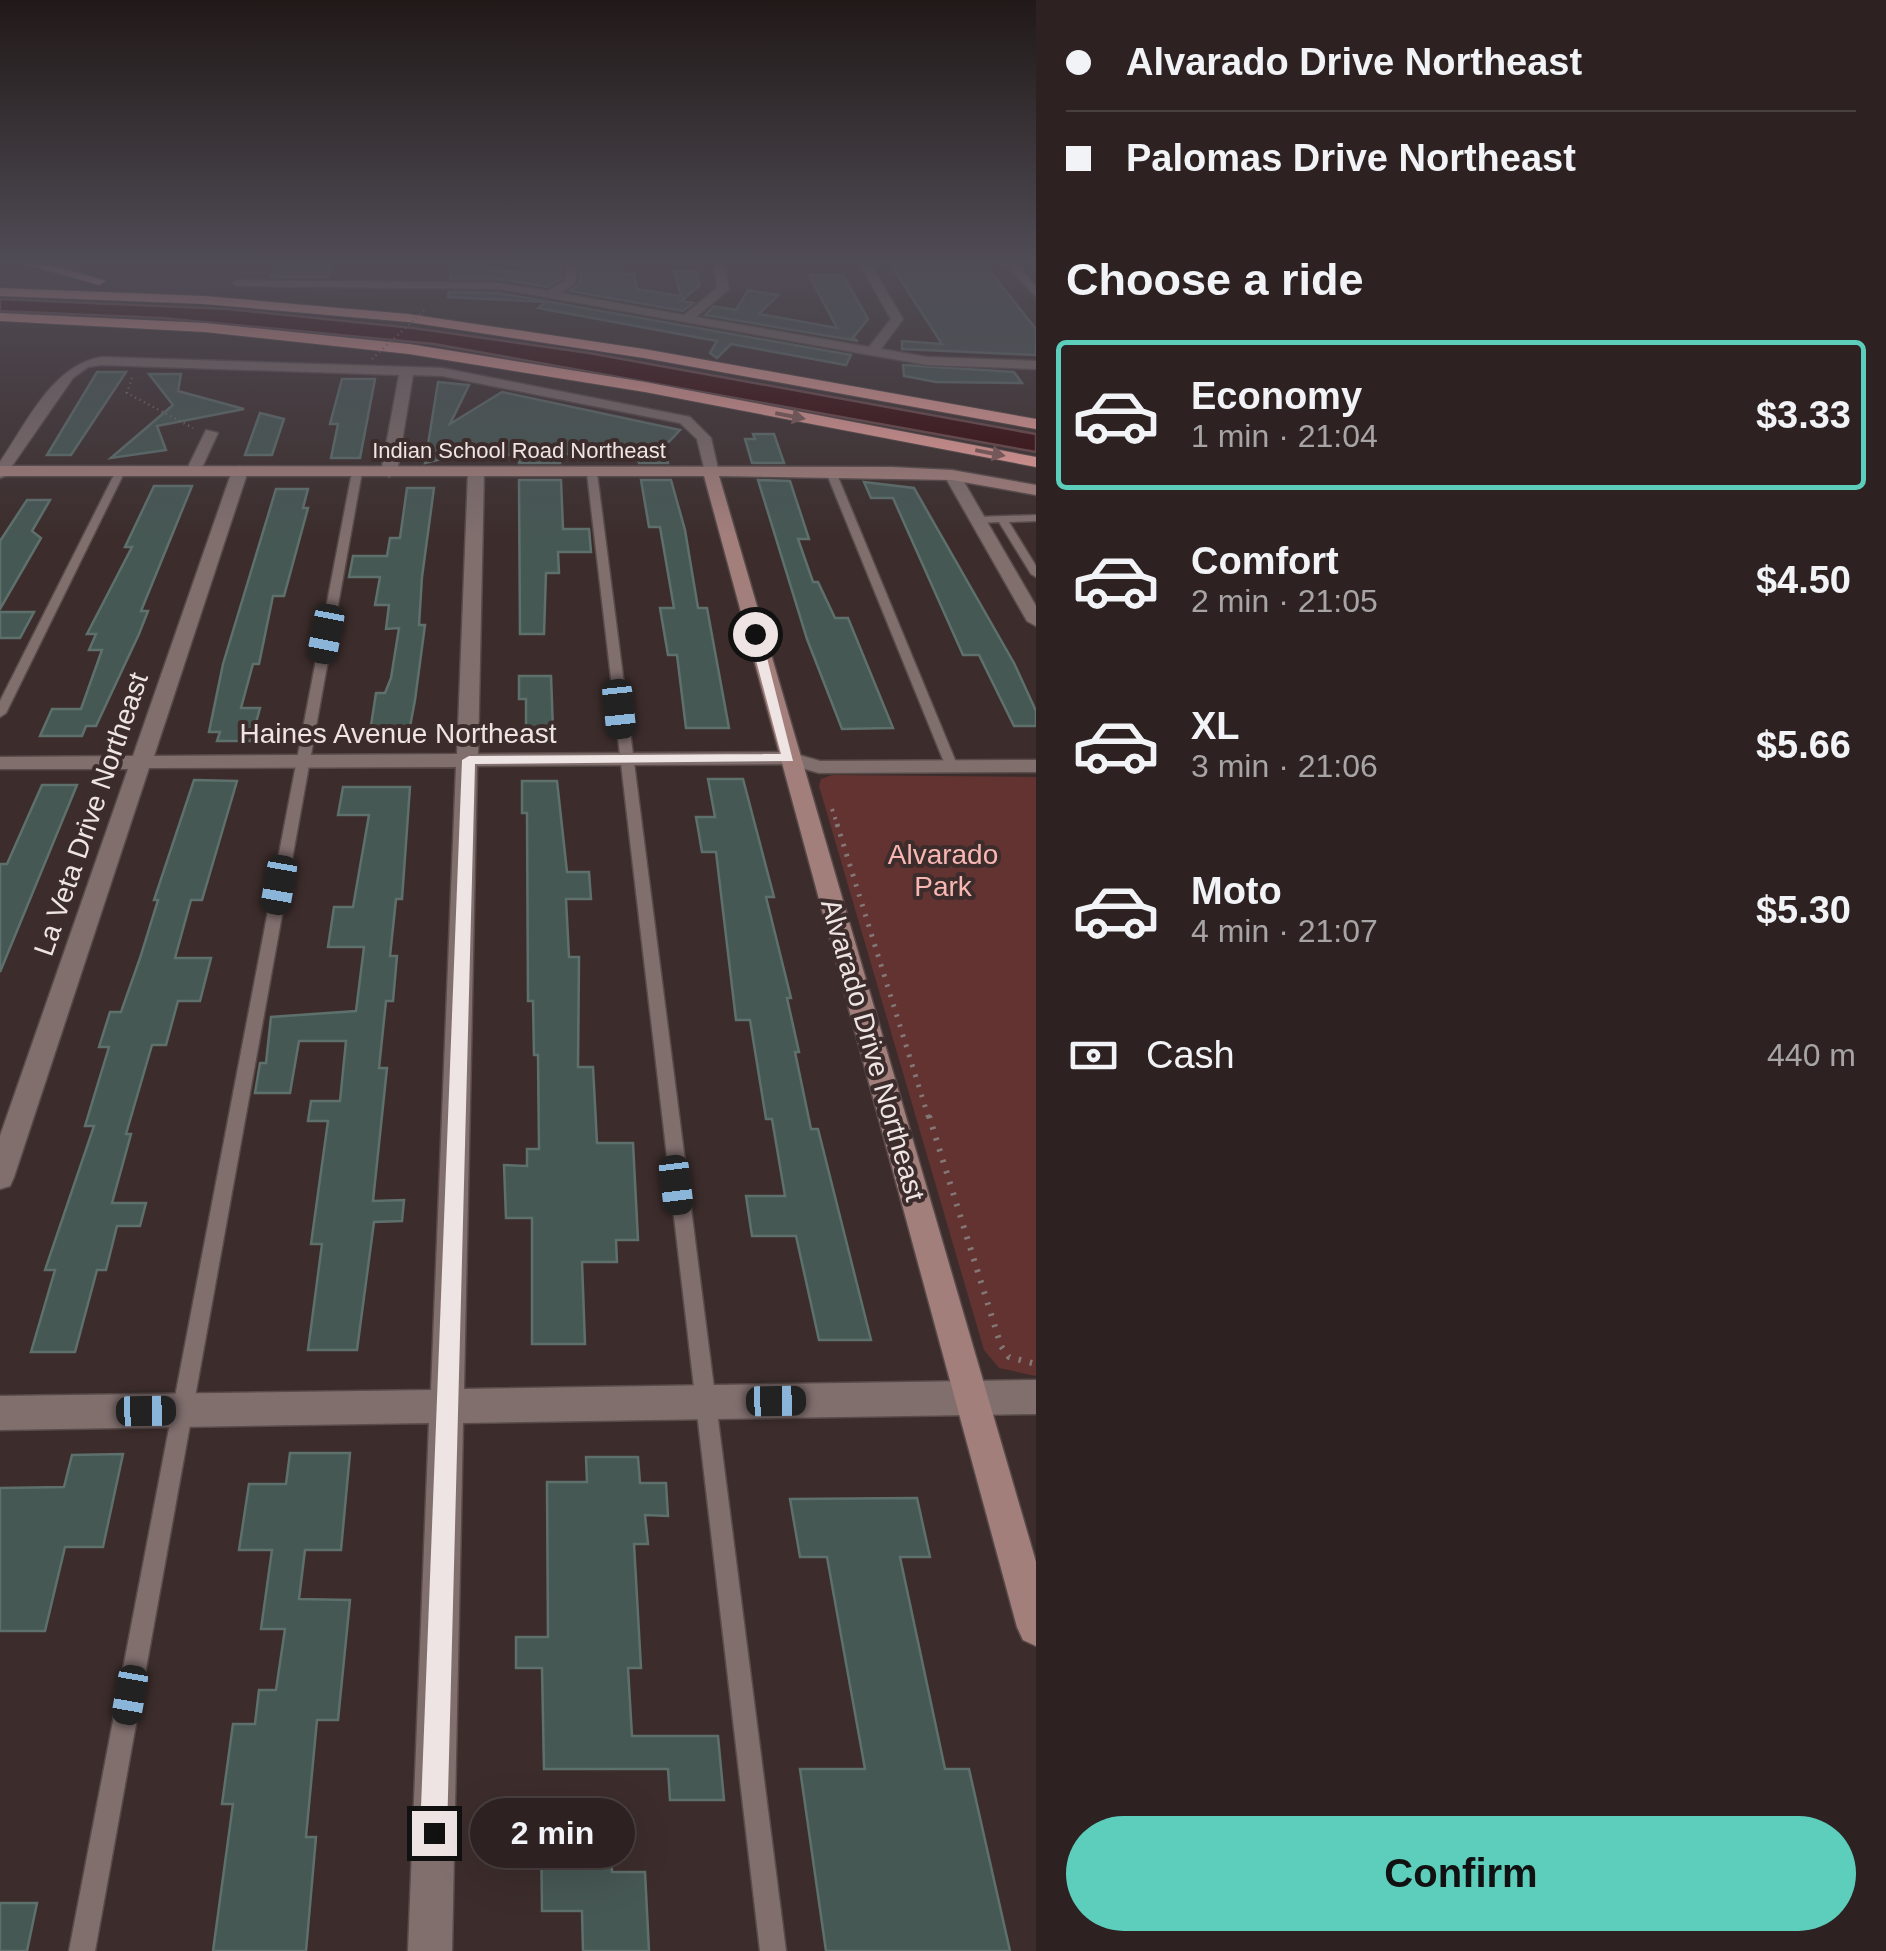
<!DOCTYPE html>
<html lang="en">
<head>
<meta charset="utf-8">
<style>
	body { margin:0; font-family:Arial,sans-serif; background:#352a2a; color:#f1f3f6; height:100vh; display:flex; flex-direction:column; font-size:38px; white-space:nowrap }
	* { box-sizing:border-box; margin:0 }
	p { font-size:32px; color:#a7a4a5 }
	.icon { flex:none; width:55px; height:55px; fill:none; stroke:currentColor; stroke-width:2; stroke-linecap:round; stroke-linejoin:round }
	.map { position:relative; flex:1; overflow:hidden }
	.details { display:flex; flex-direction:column; background:#2d2221; width:850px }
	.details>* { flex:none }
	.banner { display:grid; align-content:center; height:220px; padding:0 30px; background:#2d2221 }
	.end { position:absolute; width:45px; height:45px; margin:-22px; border:12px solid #eee4e3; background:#111; box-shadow:0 0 0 5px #111 }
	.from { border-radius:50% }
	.bubble { position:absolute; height:70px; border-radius:35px; background:#2d2221; box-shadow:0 10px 40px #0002,0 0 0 2px #483f3f; font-size:32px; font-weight:700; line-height:70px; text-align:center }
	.car { position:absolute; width:30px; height:60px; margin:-30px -15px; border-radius:12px; box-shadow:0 0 8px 2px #0007; background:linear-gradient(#222 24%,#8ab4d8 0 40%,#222 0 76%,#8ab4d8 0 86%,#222 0) }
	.banner b { display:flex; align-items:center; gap:35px; height:95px; font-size:38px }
	.banner b+b { border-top:2px solid #483f3f }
	.banner i { width:25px; height:25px; background:#f1f3f6 }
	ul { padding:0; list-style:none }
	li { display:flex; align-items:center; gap:30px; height:150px; margin:0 20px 15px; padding:0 10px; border:5px solid transparent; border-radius:10px }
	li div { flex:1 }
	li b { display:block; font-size:38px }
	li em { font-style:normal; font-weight:700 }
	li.selected { border-color:#5ccebb }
	li>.icon { width:90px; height:90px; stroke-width:1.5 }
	h2 { padding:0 30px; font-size:45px; line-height:120px }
	.pay { display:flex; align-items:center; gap:25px; height:110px; padding:0 30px; font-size:38px }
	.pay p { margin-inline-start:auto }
	.button { display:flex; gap:20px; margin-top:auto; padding:20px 30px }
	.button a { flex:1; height:115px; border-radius:60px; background:#5ccebb; color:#111; font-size:40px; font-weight:700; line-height:115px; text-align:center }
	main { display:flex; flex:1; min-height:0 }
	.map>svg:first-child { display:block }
	.green { fill:#623331 }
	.water { fill:#360507; stroke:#6d4849; stroke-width:2.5 }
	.building { fill:#465854; stroke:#5e706c; stroke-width:2.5 }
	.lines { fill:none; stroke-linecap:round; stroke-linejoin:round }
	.lane-casing { stroke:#584b4a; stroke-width:3 }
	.street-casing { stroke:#584b4a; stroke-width:3 }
	.secondary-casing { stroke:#584b4a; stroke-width:3 }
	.highway-casing { stroke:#584b4a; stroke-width:2 }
	.path-far3 { stroke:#847776; stroke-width:2.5; stroke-dasharray:1 4; stroke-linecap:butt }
	.path-far2 { stroke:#847776; stroke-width:4; stroke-dasharray:2.5 6; stroke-linecap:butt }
	.path-far1 { stroke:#847776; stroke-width:5; stroke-dasharray:2.5 8; stroke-linecap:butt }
	.path { stroke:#847776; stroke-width:6; stroke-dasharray:2.5 9; stroke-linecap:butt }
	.lane { fill:#816f6e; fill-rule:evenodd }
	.street { fill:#816f6e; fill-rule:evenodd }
	.secondary { fill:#a37f7c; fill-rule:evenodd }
	.highway { fill:#f3a49e; fill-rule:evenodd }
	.path-bridge { stroke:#847776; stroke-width:2.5; stroke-dasharray:1 4; stroke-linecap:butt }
	.oneway { fill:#855d5a }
	.route { fill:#eee4e3 }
	.labels { text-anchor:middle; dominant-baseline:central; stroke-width:8; stroke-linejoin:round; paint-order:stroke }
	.far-street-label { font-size:22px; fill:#eee4e3; stroke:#3c2d2c }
	.street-label { font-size:28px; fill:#eee4e3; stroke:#3c2d2c }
	.park-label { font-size:28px; fill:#f8b7b2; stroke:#3c2d2c }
</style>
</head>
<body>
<main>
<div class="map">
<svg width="1036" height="1951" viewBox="0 0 1036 1951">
	<rect width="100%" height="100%" fill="#3c2d2c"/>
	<!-- green -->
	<path class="green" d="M832,775L1036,777V1376L999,1368L984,1350L819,786L821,779Z"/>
	<!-- water -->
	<path class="water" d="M0,299L227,309L413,328L589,353L1036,434V452L434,344L162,318L0,311Z"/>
	<!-- building -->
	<g class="building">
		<path d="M525,265L563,266L561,279L547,287L499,279H450L452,266L525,272Z"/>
		<path d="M621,265L624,274H634L637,289L681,296L674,271H696L700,285L681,301L693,303L683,311L570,291L579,284L582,266Z"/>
		<path d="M891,265H985L1036,329V355L902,349V341L942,344Z"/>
		<path d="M277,266L312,267L330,268L328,277H271Z"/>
		<path d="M809,275H843L868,319L853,338L858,341L705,315L714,306L736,310L748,290L778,295L759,314L837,328Z"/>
		<path d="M449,292L499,293L851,355L846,365L731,344L717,358L710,353L717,341L538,308L546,302L448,297Z"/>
		<path d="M903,365L1014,372L1022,383L936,382L904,376Z"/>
		<path d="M97,372H126L71,455H47Z"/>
		<path d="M149,374H181L178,391L244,409L157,426L166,450L111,458L173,405Z"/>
		<path d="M342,379H375L360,458H331L338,424H330Z"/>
		<path d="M438,382L469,385L450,424L502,392L680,430L664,447L668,463H639L637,454H559L560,463H519V455H457L425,463Z"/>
		<path d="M260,413L284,419L272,455H245Z"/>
		<path d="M753,434H774L784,463H752L745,439H755Z"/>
		<path d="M519,480H561L563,529H589L591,552H558L559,573H546L544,634H520Z"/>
		<path d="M641,480H671L685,530L698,608H707L729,728H686L677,655H668L660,608H674L660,527H649Z"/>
		<path d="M758,480L790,481L809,539H798L813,582H818L835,618H848L893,728L842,729L807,639Z"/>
		<path d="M864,482L914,488L1014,663L1036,711V726H1014L979,655H963L893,498H871Z"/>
		<path d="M154,486H192L141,611H148L139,634L96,726H86L82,736H40L52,709H81L102,650H89L96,634H87L132,547H125Z"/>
		<path d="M407,488H434L422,577L419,625H425L415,700L409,732H370L376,693H385L391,678L399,628L386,629L389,605H375L380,577H349L353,556H387L390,538H400Z"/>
		<path d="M276,489H308L303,508H308L284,596H273L259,664H253L241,708H260L251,741H217L220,732H209L223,664Z"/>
		<path d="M27,500H50L32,531L41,538L0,609V541Z"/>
		<path d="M0,612H34L20,638H0Z"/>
		<path d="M519,676H551L553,730H526V699H519Z"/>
		<path d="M708,779H743L774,897H766L791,998H787L799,1052H795L811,1129H818L871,1340H819L796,1236H752L746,1196H785L772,1119H766L750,1020H736L716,852H702L696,817H715Z"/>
		<path d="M194,780L237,781L202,900H191L175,958H211L200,1001H178L166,1045H152L126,1134H131L112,1203H146L140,1226H117L106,1270H97L75,1352H31L55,1270H45L94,1126H85L109,1047H99L110,1012H121L140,958L158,900H154Z"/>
		<path d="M522,781H557L567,872H589L591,899H566L569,957H579L578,1067H593L597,1143H633L638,1240H616L617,1262H582L585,1344H532V1218H506L504,1165L527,1166V1149H539L538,1055H534L533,1001H528L527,813H522Z"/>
		<path d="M42,785H77L0,972V864H7Z"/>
		<path d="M343,787H410L402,899H396L390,956H397L393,1001H386L379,1068H387L373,1201L404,1200L402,1221L374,1222L357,1350H308L322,1244H311L328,1121H308L311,1101H340L346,1041H299L290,1093H255L260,1063H266L271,1017L356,1011L364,947H328L334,907H353L369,815H338Z"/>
		<path d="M290,1453H350L341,1550H305L299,1599L350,1600L338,1720H317L306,1837H316L306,1951H213L233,1804H222L233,1724H255L259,1690H276L285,1629H261L272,1550H239L249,1484H286Z"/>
		<path d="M123,1454L103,1547H65L45,1631H0V1488L64,1487L72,1455Z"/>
		<path d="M586,1457H638L640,1483H666L668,1516L645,1515L648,1544H634L641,1668H628L632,1736H718L724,1800H670L668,1769H544L542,1668H516V1637H548L547,1482H587Z"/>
		<path d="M917,1498L930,1557H900L945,1769H969L1010,1951H826L800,1769H865L827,1557H800L790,1499Z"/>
		<path d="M541,1829H610L612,1872H645L649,1951H583L582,1911H542Z"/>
		<path d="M0,1903H37L27,1951H0Z"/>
	</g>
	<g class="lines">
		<defs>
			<g id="lane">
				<path d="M117,469L125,471L6,713L0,717V701Z"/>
				<path d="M357,469L362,472L95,1951H69L352,472Z"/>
				<path d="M831,469L836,472L958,767L956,770H948L946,767L826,472Z"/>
				<path d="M592,470L597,473L786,1951H760L587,473Z"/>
				<path d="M1036,515V521L1009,522L1036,566V577L1031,574L999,522L977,523L972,520L977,517Z"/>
			</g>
			<g id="street">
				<path d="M567,265H578L575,283L561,293L684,315L717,288L714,265H725L729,289L696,317L869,347L891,319L860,265H871L903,319L881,349L927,357L1036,361V369L927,365L499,289L238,286L232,283L238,280L499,283L548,291L564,281Z"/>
				<path d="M1007,265H1018L1036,287V297Z"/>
				<path d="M102,357L442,368L690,417L711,438L719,473L706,476L697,439L680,423L442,376L413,375L397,472L389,477L381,472L399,375L102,365L88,367L73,378L5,476L0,478V462C27,423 52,365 102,357Z"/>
				<path d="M206,430L218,433L199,474H189L186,471Z"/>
				<path d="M240,466L248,471L154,756L457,754L468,472L476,467L484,472L478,754L789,752L820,761L1036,760V772L819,773L788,764L477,766L464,1389L1036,1380V1414L463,1423L452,1951H408L429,1423L0,1430V1396L431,1390L456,767L149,768L14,1177L10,1186L0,1189V1136L128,769H0V757L133,756L232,471Z"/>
				<path d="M947,472L960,475L1036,606V626L1027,621L944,475Z"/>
			</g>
			<path id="secondary" d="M0,466L891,467L952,470L1036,485V495L952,480L719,476L1036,1562V1646L1023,1640L1017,1627L704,476H0Z"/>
			<g id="highway">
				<path d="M28,265H52L106,281L99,285Z"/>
				<path d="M0,288L204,296L408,314L644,349L1036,419V429L644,358L408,322L204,304L0,296Z"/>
				<path d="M0,313L205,323L409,344L645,382L1036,457V467L645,392L409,354L205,332L0,321Z"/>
			</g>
		</defs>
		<!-- lane casing -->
		<use href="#lane" class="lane-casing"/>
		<!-- street casing -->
		<use href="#street" class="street-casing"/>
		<!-- secondary casing -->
		<use href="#secondary" class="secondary-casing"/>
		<!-- highway casing -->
		<use href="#highway" class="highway-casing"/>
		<!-- path-far3 -->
		<path class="path-far3" d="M132,378L127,393L193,428"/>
		<!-- path-far2 -->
		<path class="path-far2" d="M832,809L838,827"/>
		<!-- path-far1 -->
		<path class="path-far1" d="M837,824L929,1119"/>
		<!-- path -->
		<path class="path" d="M929,1116L1001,1346L1009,1357L1036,1364"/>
		<!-- lane -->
		<use href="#lane" class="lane"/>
		<!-- street -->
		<use href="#street" class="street"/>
		<!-- secondary -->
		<use href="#secondary" class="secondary"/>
		<!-- highway -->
		<use href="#highway" class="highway"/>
		<!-- path-bridge -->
		<path class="path-bridge" d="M372,359L426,309"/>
	</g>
	<!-- one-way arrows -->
	<defs><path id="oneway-solid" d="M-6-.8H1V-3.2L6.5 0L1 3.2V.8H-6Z" transform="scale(2.5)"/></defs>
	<g class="oneway">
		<use href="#oneway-solid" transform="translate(790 416) rotate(11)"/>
		<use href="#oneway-solid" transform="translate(990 453) rotate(11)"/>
	</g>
	<!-- sky -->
	<linearGradient id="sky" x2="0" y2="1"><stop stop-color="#211918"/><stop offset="0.49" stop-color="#504c56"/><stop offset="1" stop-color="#504c56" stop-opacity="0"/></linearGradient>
	<rect width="1036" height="538" fill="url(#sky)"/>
	<!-- route -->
	<path class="route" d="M755,630L761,634L793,761L475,764L447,1833L443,1843L434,1847L424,1843L420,1833L462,760L469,756L781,754L749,634Z"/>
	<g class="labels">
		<!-- far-street labels -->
		<g class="far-street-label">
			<text x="519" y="450">Indian School Road Northeast</text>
		</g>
		<!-- street labels -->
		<g class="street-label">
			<text x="398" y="733">Haines Avenue Northeast</text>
			<text transform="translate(91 814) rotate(-71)">La Veta Drive Northeast</text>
			<text transform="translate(873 1050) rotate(74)">Alvarado Drive Northeast</text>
		</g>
		<!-- park labels -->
		<g class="park-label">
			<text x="943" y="854">Alvarado<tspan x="943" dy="32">Park</tspan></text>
		</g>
	</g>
</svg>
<i class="end from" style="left:755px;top:634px"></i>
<i class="end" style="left:434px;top:1833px"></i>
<div class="bubble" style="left:470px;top:1798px;width:165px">2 min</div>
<i class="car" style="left:326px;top:634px;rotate:191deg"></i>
<i class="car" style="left:619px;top:709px;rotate:174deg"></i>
<i class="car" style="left:279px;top:885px;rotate:190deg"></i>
<i class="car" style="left:676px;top:1185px;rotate:173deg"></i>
<i class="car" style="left:776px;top:1401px;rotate:89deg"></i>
<i class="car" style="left:146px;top:1411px;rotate:89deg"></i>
<i class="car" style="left:130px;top:1695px;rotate:190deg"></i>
</div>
<section class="details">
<div class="banner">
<b><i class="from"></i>Alvarado Drive Northeast</b>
<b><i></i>Palomas Drive Northeast</b>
</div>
<h2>Choose a ride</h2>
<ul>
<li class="selected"><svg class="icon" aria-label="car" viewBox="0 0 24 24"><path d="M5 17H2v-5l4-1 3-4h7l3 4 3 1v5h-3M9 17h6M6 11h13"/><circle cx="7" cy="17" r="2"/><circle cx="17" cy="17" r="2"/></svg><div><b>Economy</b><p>1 min · 21:04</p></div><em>$3.33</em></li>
<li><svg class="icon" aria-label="car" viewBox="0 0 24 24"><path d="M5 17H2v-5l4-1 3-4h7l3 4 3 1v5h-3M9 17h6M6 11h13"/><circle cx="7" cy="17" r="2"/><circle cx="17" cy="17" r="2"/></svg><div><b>Comfort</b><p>2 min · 21:05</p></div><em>$4.50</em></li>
<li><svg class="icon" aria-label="car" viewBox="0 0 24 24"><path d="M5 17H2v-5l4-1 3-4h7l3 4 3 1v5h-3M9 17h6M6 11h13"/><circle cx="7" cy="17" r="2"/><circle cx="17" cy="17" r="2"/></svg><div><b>XL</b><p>3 min · 21:06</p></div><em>$5.66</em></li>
<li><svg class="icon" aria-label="car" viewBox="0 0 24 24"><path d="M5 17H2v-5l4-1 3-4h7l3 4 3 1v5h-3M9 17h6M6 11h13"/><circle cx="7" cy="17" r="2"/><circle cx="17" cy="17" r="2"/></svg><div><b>Moto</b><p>4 min · 21:07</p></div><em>$5.30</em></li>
</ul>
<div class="pay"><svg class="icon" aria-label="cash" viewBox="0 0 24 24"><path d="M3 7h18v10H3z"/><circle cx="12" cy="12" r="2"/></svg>Cash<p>440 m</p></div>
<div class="button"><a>Confirm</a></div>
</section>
</main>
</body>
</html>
